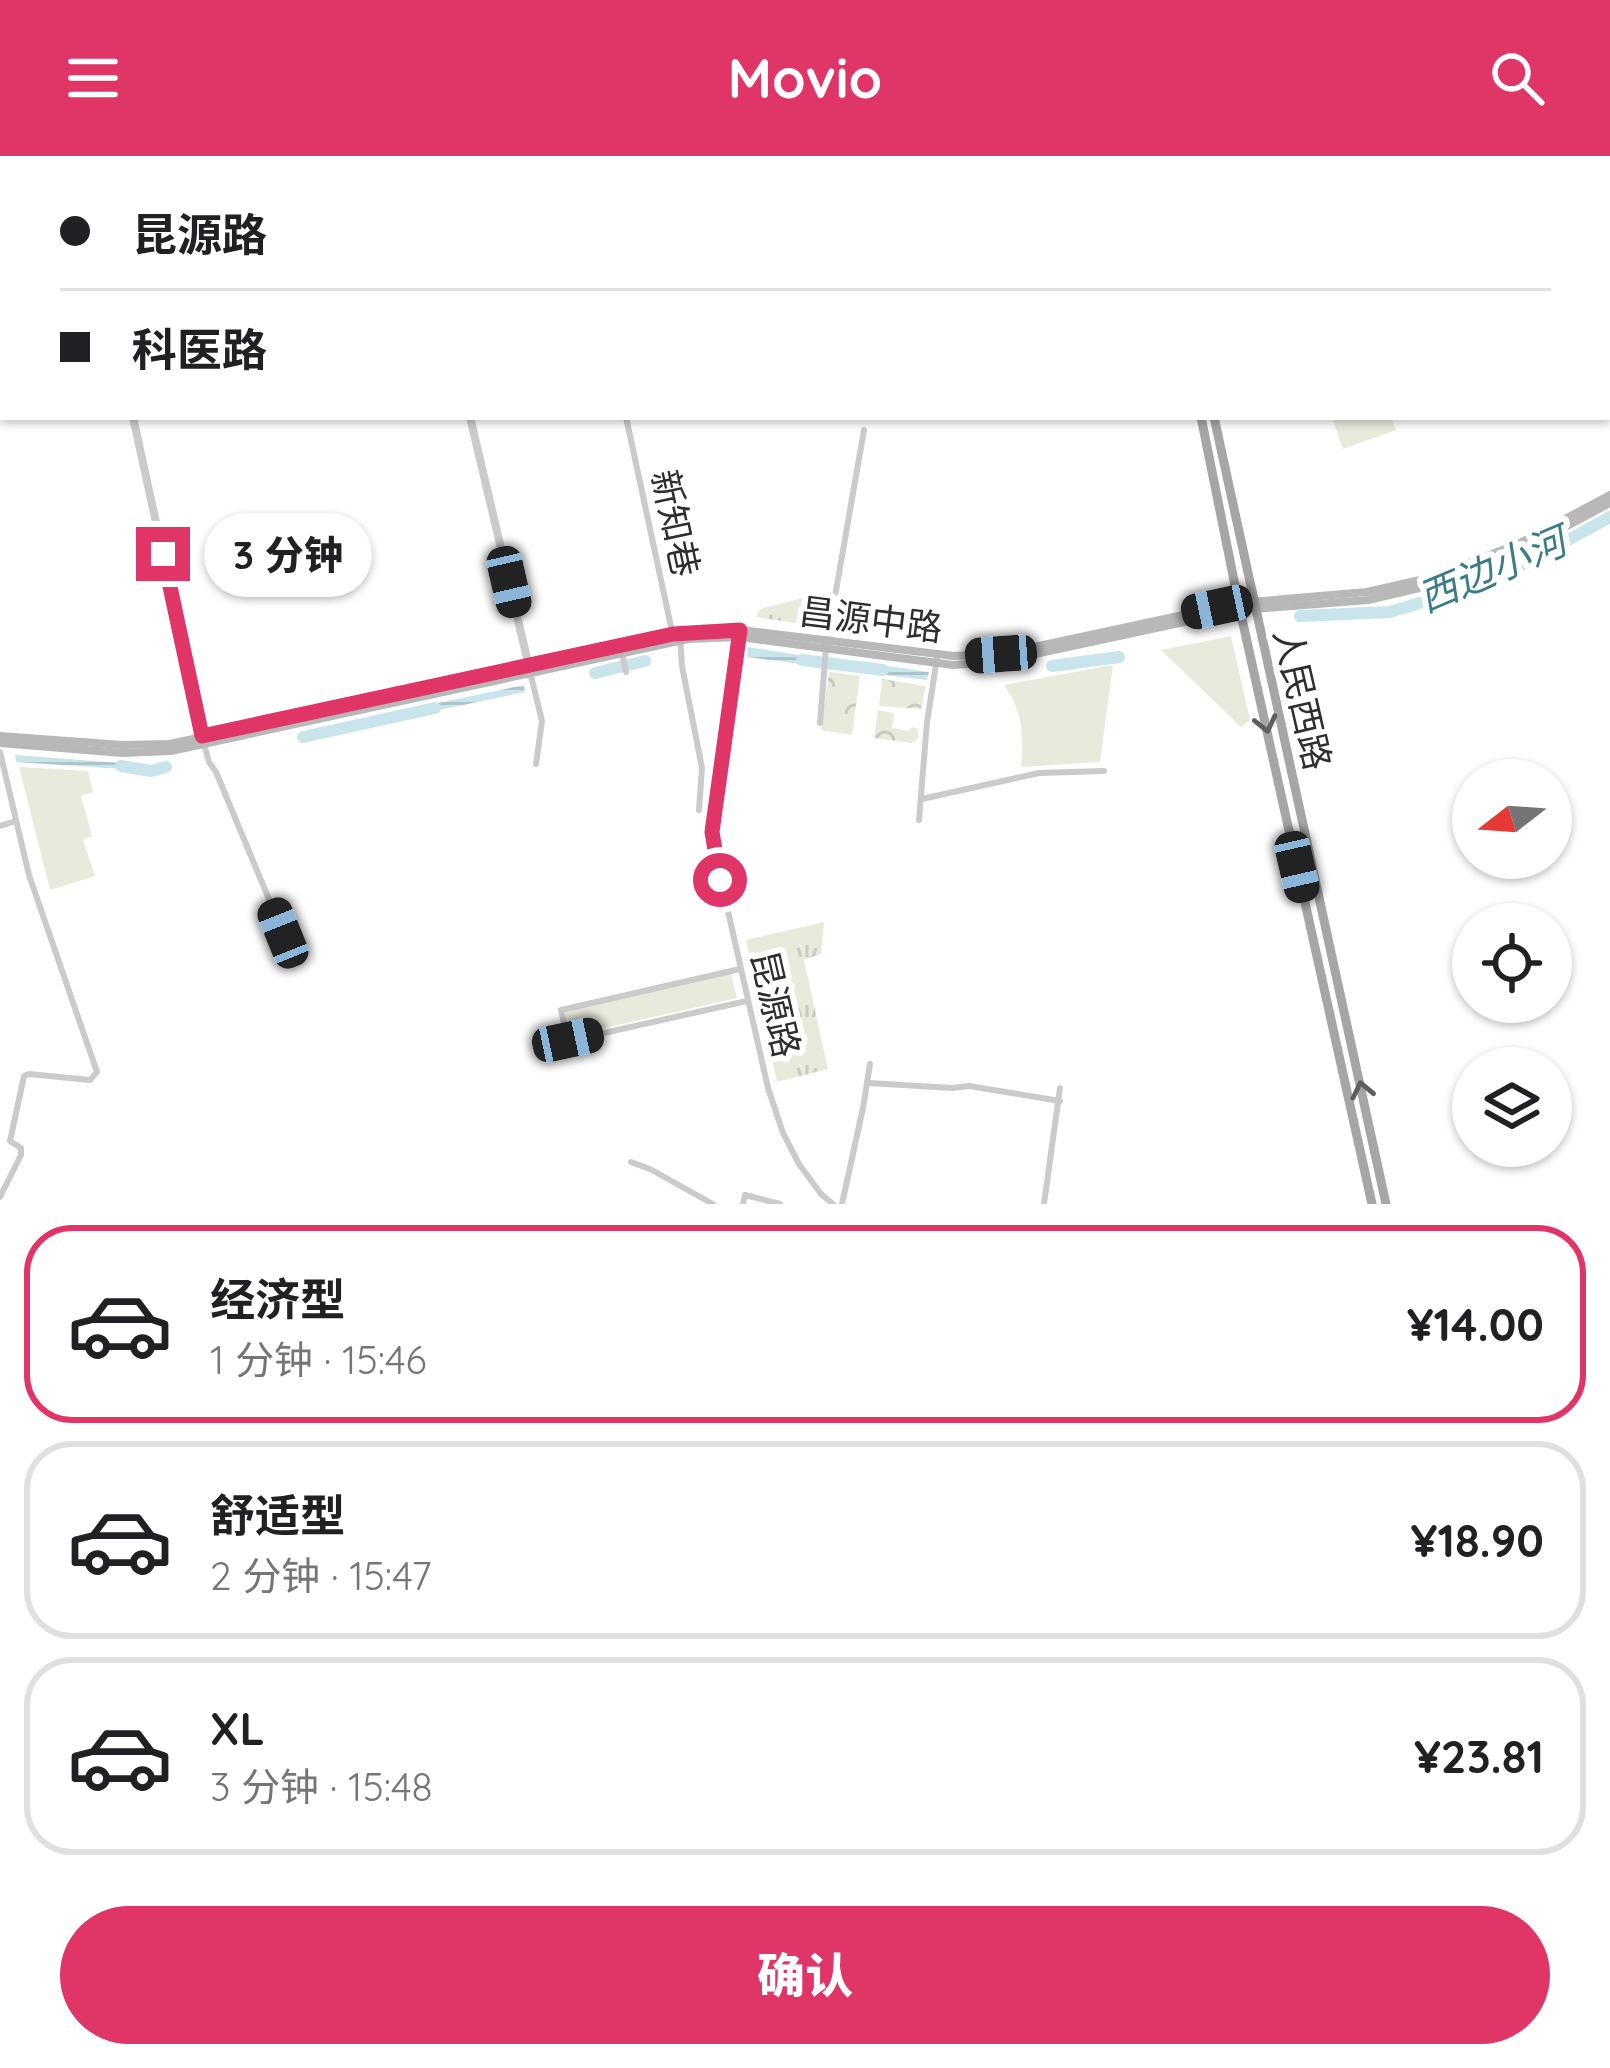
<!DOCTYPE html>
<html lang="zh">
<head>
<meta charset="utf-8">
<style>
	body { margin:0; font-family:Quicksand,"Noto Sans SC",sans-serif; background:#f6f6f6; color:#202124; height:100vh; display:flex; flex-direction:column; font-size:45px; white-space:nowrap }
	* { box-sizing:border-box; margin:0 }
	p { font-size:39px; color:#757577 }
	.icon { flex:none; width:66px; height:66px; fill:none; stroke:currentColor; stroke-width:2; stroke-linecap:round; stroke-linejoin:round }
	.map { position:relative; height:1048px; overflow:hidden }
	.details { display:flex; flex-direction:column; background:#fff; flex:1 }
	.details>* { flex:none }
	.banner { position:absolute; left:0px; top:0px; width:1611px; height:264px; box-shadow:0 3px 9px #0004; display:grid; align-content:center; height:264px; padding:0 60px; background:#fff }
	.needle { width:78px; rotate:253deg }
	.fabs { position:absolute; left:1452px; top:603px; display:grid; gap:24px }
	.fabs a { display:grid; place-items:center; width:120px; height:120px; border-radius:50%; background:#fff; box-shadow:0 3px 9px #0004; font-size:60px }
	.end { position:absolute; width:54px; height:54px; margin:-27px; border:15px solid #e03567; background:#fff; box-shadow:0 0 0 6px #fff }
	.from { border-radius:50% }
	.bubble { position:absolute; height:84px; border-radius:42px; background:#fff; box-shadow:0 3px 9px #0004; font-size:39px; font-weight:800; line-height:84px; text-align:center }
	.car { position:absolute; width:36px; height:72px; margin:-36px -18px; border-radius:15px; box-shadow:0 0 9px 3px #0007; background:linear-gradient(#222 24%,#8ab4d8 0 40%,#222 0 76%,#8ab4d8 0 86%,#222 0) }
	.banner b { display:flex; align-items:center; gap:42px; height:114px; font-size:45px }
	.banner b+b { border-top:3px solid #e0e0e0 }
	.banner i { width:30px; height:30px; background:#202124 }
	ul { padding:21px 0 0; list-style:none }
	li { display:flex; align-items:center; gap:36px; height:198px; margin:0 24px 18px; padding:0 36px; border:6px solid #e0e0e0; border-radius:48px }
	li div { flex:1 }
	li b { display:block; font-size:45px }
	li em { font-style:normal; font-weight:800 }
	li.selected { border-color:#e03567 }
	li>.icon { width:108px; height:108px; stroke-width:1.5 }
	.button { display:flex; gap:24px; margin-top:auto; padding:24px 60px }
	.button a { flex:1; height:138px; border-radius:72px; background:#e03567; color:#fff; font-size:48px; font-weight:800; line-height:138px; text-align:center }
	header { display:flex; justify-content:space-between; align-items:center; height:156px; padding:0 60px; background:#e03567; color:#fff; font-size:54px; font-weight:800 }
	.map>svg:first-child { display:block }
	.grass { fill:url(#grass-tufts) }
	.forest { fill:url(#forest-crowns) }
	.park { fill:#e8ebdc }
	.water { fill:url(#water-rules) }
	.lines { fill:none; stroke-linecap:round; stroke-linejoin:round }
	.river { stroke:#c9e5eb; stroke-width:12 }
	.minor { stroke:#cbcbcb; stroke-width:6 }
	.tertiary { stroke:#cbcbcb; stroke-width:8 }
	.secondary { stroke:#b8b8b8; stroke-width:8 }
	.primary { stroke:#a6a6a6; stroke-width:9 }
	.oneway { stroke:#5e5e5e }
	.route { stroke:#e03567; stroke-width:15 }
	.labels { text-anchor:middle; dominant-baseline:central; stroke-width:12; stroke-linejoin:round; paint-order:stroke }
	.street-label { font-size:36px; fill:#2e2e2e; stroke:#fff }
	.water-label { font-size:39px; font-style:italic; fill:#3c7b88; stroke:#fff }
</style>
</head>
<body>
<header><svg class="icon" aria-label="menu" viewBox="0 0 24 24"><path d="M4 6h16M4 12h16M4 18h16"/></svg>Movio<svg class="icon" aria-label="search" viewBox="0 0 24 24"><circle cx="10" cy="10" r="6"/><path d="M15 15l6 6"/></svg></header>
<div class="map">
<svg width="1610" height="1048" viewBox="0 0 1610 1048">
	<defs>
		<pattern id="grass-tufts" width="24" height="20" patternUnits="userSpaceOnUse" patternTransform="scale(3)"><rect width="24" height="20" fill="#e8ebdc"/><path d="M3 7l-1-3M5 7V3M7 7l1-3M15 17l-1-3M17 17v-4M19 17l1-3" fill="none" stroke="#c7cabd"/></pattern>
		<pattern id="forest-crowns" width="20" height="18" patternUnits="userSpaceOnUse" patternTransform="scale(3)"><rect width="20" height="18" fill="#e8ebdc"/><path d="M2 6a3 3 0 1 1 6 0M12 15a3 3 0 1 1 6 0" fill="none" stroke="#c7cabd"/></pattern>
		<pattern id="water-rules" width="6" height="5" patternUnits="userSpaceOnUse" patternTransform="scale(3)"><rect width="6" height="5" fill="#c9e5eb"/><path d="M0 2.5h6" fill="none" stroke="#adc5ca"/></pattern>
	</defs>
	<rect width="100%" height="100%" fill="#fff"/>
	<!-- grass -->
	<g class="grass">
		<path d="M811,440L824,443L821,461L808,469L756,461L760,453Z"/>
		<path d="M824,766L821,798L804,804L828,913L777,926L746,784Z"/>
	</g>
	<!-- forest -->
	<g class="forest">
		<path d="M829,516L860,520L852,579L821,574Z"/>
		<path d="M882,523L926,530L921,553L879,550Z"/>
		<path d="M878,554L894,557L892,572L909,575L912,571L918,573V583L912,587L874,582Z"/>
	</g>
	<!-- park -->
	<g class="park">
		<path d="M1344,261H1391L1396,274L1343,293L1333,265Z"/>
		<path d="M1231,480L1250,564L1241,571L1161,494Z"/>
		<path d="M1113,509L1100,606L1021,611C1024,581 1023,555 1004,529Z"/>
		<path d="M19,611L88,615L93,636L81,640L92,680L83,684L95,720L50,734Z"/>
		<path d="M731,817L737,842L570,880L565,855Z"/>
	</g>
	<!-- water -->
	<g class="water">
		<path d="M748,491L818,502L816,510L747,501Z"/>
		<path d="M868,507L929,516L927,524L867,517Z"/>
		<path d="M524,529L525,536L420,558L419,551Z"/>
		<path d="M15,599L136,608V614L16,606Z"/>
	</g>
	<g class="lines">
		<!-- river -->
		<g class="river">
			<path d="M26,3L41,0"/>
			<path d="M0,9L3,8"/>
			<path d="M1300,460L1390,456L1463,434L1528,406L1610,361"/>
			<path d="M802,504L883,514"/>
			<path d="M1052,510L1119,501"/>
			<path d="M595,517L645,505"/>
			<path d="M303,581L435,552"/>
			<path d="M121,610L151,615L166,611"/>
		</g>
		<!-- minor -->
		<g class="minor">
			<path d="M603,0L606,3"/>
			<path d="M1200,0L1207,3"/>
			<path d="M1056,1L1070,0"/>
			<path d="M1608,8H1610"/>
			<path d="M0,158L3,157"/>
			<path d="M626,261L673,480"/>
			<path d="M740,477L713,689L768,932L783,977L799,1008L821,1038L833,1048"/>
			<path d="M680,481L682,510L702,612L699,654"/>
			<path d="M622,497L626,516"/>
			<path d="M530,516L542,565L536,608"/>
			<path d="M820,567L826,492L864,274"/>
			<path d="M204,588L209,606L216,616L283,777"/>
			<path d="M0,596L29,719L97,916L90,924L29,918L24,920L10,985L21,992V999L0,1041"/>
			<path d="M922,643L1039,617L1104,615"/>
			<path d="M919,664L927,566L937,502"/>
			<path d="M0,670L16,665"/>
			<path d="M740,813L561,854L568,885L747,845"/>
			<path d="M868,927L953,932L969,930L1060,945"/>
			<path d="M631,1006L650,1013L713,1048"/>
			<path d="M743,1048L745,1039L780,1048"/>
			<path d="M842,1048L863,952L870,908"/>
			<path d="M1044,1048L1060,932"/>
		</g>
		<!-- tertiary -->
		<g class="tertiary">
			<path d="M412,0V3"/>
			<path d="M1576,0V3"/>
			<path d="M1582,0L1583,3"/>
			<path d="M1608,110L1610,119"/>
			<path d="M1608,140L1610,148"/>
			<path d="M133,261L203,582"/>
			<path d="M470,261L530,515"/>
		</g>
		<!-- secondary -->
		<g class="secondary">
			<path d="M63,3L76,0"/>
			<path d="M0,17L3,16"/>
			<path d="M0,580L122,589L170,588L687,475H749L954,500L1001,498L1239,447L1367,436L1438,420L1522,386L1610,339"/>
			<path d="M0,587L122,597L171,595L688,483L739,481L953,509L998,506L1240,454L1368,444L1441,427L1526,392L1610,347"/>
		</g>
		<!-- primary -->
		<g class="primary">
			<path d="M1144,0L1145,3"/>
			<path d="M1159,0L1160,3"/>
			<path d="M1201,261L1240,454L1372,1048"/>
			<path d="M1214,261L1386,1048"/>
		</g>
	</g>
	<!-- one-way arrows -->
	<defs><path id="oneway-chevron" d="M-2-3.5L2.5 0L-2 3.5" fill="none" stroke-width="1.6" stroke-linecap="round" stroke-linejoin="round" transform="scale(3)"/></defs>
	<g class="oneway">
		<use href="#oneway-chevron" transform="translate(1266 568) rotate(77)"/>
		<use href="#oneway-chevron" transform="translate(1362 934) rotate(-102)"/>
	</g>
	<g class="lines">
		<!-- route -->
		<path class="route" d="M163,398L202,580L673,478L740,474L712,676L720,724"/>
	</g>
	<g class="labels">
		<!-- street labels -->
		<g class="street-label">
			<text transform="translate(676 367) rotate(78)">新知巷</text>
			<text transform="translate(871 463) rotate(7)">昌源中路</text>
			<text transform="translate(1303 543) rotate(77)">人民西路</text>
			<text transform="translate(776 848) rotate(77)">昆源路</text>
		</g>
		<!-- water labels -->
		<g class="water-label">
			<text transform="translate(1492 413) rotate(-23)">西边小河</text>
		</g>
	</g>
</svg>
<div class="fabs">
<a><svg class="needle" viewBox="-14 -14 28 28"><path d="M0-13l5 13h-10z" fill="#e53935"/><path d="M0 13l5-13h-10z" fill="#757577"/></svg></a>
<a><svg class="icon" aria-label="locate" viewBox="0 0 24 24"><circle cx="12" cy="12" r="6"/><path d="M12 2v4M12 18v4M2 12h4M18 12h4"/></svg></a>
<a><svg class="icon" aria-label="layers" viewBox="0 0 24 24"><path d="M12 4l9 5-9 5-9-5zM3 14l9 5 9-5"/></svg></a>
</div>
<i class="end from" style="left:720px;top:724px"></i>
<i class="end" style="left:163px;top:398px"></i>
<div class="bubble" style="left:204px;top:357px;width:168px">3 分钟</div>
<i class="car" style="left:509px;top:426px;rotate:167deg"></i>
<i class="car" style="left:1217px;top:451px;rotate:258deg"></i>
<i class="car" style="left:1001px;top:498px;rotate:266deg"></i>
<i class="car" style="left:1297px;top:711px;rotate:167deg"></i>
<i class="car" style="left:283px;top:777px;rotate:338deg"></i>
<i class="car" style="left:568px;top:884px;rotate:78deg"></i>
<div class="banner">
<b><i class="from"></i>昆源路</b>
<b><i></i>科医路</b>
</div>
</div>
<section class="details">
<ul>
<li class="selected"><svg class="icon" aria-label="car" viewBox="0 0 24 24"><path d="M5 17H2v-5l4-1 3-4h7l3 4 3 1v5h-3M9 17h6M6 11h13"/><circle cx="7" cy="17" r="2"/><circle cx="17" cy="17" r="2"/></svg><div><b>经济型</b><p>1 分钟 · 15:46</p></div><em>¥14.00</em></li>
<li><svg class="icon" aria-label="car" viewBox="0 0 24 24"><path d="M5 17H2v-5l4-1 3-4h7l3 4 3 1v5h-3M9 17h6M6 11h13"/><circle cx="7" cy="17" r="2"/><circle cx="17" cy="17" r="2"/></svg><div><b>舒适型</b><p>2 分钟 · 15:47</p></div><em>¥18.90</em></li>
<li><svg class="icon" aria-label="car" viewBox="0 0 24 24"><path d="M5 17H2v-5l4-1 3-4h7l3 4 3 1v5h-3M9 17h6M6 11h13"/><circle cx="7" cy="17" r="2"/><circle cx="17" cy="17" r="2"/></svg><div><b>XL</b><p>3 分钟 · 15:48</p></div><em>¥23.81</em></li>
</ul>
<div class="button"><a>确认</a></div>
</section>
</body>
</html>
